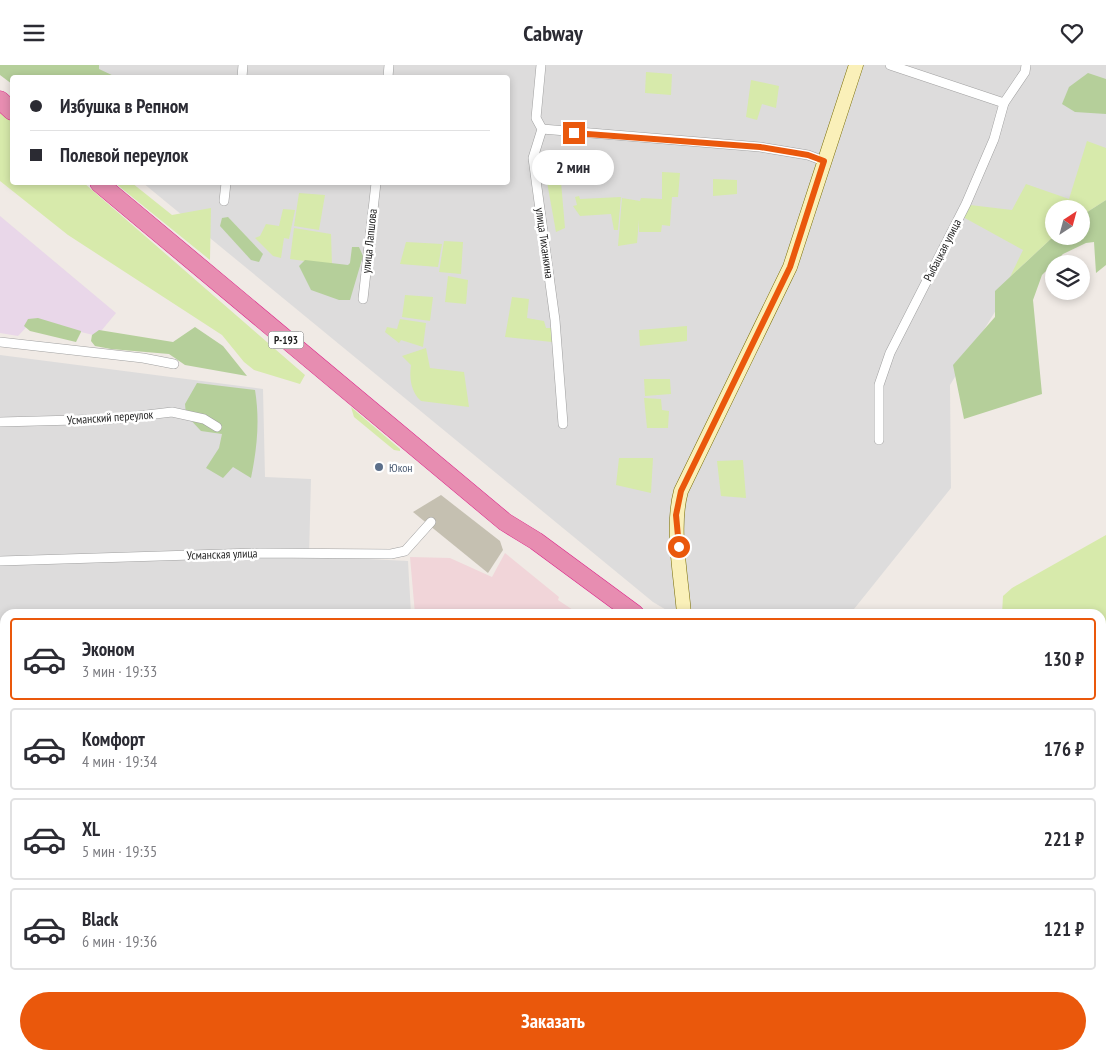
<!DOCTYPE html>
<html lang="ru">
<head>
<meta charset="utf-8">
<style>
	body { margin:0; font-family:"PT Sans Narrow",sans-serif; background:#f7f7f7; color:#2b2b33; height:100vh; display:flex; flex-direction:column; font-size:19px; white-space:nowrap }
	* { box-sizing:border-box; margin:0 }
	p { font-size:16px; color:#7c7c81 }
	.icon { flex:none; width:28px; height:28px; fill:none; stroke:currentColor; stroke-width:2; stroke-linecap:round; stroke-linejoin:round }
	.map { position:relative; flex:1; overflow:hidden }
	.panel { position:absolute; left:0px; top:544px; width:1106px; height:451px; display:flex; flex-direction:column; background:#fff; border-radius:15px 15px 0 0; box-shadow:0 2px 8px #0003 }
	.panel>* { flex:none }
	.hud { position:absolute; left:10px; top:10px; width:500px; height:110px; border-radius:5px; box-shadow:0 2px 8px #0003; display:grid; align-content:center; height:110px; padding:0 20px; background:#fff }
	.needle { width:32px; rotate:36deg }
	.fabs { position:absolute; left:1045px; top:135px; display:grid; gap:10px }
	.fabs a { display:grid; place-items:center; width:45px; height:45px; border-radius:50%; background:#fff; box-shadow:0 2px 8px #0003; font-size:25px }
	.end { position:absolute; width:22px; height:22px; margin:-11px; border:6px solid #ea580c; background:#fff; box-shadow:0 0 0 2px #fff }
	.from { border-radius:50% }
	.bubble { position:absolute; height:35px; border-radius:18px; background:#fff; box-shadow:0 2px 8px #0003; font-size:16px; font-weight:700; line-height:35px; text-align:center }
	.hud b { display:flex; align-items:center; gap:18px; height:48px; font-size:19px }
	.hud b+b { border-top:1px solid #e1e1e2 }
	.hud i { width:12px; height:12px; background:#2b2b33 }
	ul { padding:9px 0 0; list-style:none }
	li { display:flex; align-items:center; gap:15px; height:82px; margin:0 10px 8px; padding:0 10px; border:2px solid #e1e1e2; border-radius:5px }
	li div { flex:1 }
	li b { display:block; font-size:19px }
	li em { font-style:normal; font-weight:700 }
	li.active { border-color:#ea580c }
	li>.icon { width:45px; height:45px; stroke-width:1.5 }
	.primary-button { display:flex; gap:10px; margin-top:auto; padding:10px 20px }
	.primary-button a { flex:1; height:58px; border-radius:30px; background:#ea580c; color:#fff; font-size:20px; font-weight:700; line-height:58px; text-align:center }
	header { display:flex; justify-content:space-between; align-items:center; height:65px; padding:0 20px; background:#fff; font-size:22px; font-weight:700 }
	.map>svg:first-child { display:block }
	.residential { fill:#dddcdc }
	.commercial { fill:#f1d5d9 }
	.industrial { fill:#e9d7e9 }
	.construction { fill:#c5c0b1 }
	.grass { fill:#d7eaab }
	.forest { fill:#b5cf9a }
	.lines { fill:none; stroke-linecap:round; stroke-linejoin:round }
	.street-casing { stroke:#a0a0a0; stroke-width:10 }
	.secondary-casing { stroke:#786c04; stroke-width:15 }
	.highway-casing { stroke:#dc258a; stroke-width:19 }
	.street { stroke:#fff; stroke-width:9 }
	.secondary { stroke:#faf0b9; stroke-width:14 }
	.highway { stroke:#e78db1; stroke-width:18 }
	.route { stroke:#ea580c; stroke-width:6 }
	.service-dot { fill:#5c6f8a; stroke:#fff; stroke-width:2 }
	.labels { text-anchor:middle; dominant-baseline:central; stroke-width:5; stroke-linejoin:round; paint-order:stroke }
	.shield { fill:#fff; stroke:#626262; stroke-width:1 }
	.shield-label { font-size:11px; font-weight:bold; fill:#1f1f1f }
	.street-label { font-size:12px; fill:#1f1f1f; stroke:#fff }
	.service-label { font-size:12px; fill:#4e5e75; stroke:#fff; text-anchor:start }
</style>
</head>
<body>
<header><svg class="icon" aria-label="menu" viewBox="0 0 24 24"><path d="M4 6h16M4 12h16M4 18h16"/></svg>Cabway<svg class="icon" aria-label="heart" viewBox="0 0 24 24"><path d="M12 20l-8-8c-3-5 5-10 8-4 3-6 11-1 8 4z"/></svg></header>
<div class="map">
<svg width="1106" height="994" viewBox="0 0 1106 994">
	<rect width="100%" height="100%" fill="#f0eae5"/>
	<!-- residential -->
	<g class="residential">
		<path d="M1,0H1106V117L1081,144H1054L1031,188L950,320L951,423L850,549H673L653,537L143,118H508V12H16Z"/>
		<path d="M0,290L263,324L265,412L311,414L309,491L408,496L411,549H5V990H1101V768H1106V994H0Z"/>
	</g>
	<!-- commercial -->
	<g class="commercial">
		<path d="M505,488L559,532L558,535L579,549H415L410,492L450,493L492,512Z"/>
		<path d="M358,990H504L505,994H359Z"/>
	</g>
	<!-- industrial -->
	<path class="industrial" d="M0,151L116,248L97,271L33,255L18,271L0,268Z"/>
	<!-- construction -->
	<path class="construction" d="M441,430L500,476L503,485L488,508L413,447Z"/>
	<!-- grass -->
	<g class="grass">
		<path d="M646,7L672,9L671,30L645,28Z"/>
		<path d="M751,15L779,21L776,43L762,39L757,55L746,52Z"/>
		<path d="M0,47L12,57V118H84L305,310L300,319L254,305L244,297L222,270L68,170L0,116Z"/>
		<path d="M1087,76L1106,83V135L1081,151V144H1054V171L1010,212L1023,185L963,152L970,140L1012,145L1026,119L1069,134Z"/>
		<path d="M662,107L680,108L678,132H672L670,161L662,160L661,167H639V155L637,178L618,181L622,133L640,136L641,133L662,134Z"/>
		<path d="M713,114L737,115V129L713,131Z"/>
		<path d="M547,117H561L565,163L556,167Z"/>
		<path d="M115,118H132L172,150L211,143L210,195Z"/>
		<path d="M299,128L325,130L319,165L294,161Z"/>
		<path d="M579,131L580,134L621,132L618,165H614L611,149L580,151L573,141L577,140L575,132Z"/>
		<path d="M283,144L295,145L289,174L284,173L281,193L273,191L255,173L260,171L266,159L279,161Z"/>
		<path d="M294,163L331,169L332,200L290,194Z"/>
		<path d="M444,176L463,177L461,209L439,207Z"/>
		<path d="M406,177L442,179L438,202L400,199Z"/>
		<path d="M448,211L468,215L466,239L445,237Z"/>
		<path d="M405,230L433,232L430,256L402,252Z"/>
		<path d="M512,232L529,234L527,253L544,256L546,263H551L552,277L505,272Z"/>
		<path d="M400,254L426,258L423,282L401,275L399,278L385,267L387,262L397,264Z"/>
		<path d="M687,261V276L640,281L639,265Z"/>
		<path d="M426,283L430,303L464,307L469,342L421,336C411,327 409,313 411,300L402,291Z"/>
		<path d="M644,314H670L671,329L645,331Z"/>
		<path d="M644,333L661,334L662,345L669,346L668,363H647Z"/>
		<path d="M351,342L400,384V386L394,385L354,352Z"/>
		<path d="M619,393H653L651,428L616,420Z"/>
		<path d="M743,395L746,433L721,431L717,396Z"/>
		<path d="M1106,470V719H1101V549H1002L1003,531L1012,523Z"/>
	</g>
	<!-- forest -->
	<g class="forest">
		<path d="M0,0H99V4L116,12H12V19L0,10Z"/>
		<path d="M1088,8L1106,14V49L1075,47L1062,39L1069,22Z"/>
		<path d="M1106,135V200L1096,208L1094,177L1086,178L1063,189L1042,210L1033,235L1042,329L964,354L953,300L995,252V226L1054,171H1081V151Z"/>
		<path d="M228,152L263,189L259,197L251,195L220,161L222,153Z"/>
		<path d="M352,182H359L363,191L350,235H339L311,225L299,201L305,195L348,200L350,198Z"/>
		<path d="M38,253L81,266V267L76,277L30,266L24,261L28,254Z"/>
		<path d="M195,262L223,281L247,311L185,300L169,289L111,284L95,281L91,276L92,270L99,265L173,277Z"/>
		<path d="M197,318L255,325C260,356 257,383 251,413L233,402L223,413L206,403L219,383L222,369L201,366L186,350L185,339Z"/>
	</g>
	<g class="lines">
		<defs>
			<g id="street">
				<path d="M541,0L536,53L542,64L533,93L555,255L563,359"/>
				<path d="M890,0L1004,38"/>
				<path d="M242,12L243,0"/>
				<path d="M388,12L389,0"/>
				<path d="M542,64L760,82L808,90L824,96"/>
				<path d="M224,136L226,118"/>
				<path d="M363,234L376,118"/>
				<path d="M0,277L143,293L174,299"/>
				<path d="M0,357L113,354L172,347L204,354L217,362"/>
				<path d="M879,375V320L890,288L966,139L994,74L1004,38L1025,7L1026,0"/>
				<path d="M0,496L259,488L391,489L405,486L431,457"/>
				<path d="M0,632H5"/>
				<path d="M0,773H5"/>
				<path d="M0,867L5,868"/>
				<path d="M1101,920L1106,919"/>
				<path d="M1101,947L1106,952"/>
				<path d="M68,990V994"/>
				<path d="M510,990V994"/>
				<path d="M594,990V994"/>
				<path d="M790,990L791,994"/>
				<path d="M936,990L937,994"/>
				<path d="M1078,990L1079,994"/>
				<path d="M188,994L193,990"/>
			</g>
			<g id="secondary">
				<path d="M684,549C681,510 671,463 681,426L790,202L856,0"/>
				<path d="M725,994V990"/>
			</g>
			<g id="highway">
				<path d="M0,35L12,46"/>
				<path d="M99,118L505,457L536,476L635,549"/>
				<path d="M1101,737L1106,738"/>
			</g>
		</defs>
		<!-- street casing -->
		<use href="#street" class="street-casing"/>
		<!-- secondary casing -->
		<use href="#secondary" class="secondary-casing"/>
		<!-- highway casing -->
		<use href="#highway" class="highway-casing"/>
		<!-- street -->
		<use href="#street" class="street"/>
		<!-- secondary -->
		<use href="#secondary" class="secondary"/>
		<!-- highway -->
		<use href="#highway" class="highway"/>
	</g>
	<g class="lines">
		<!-- route -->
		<path class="route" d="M574,68L760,82L808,90L824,96L790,202L681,426L676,450L679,482"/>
	</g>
	<!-- markers -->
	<circle class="service-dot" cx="379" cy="402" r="5"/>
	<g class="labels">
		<!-- shield labels -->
		<rect class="shield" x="268.5" y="266.5" width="35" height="17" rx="4"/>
		<g class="shield-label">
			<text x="286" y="275">Р-193</text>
		</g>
		<!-- street labels -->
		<g class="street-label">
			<text transform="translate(369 176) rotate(-84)">улица Лапшова</text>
			<text transform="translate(545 178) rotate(82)">улица Тиханкина</text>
			<text transform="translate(942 185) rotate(-63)">Рыбацкая улица</text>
			<text transform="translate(110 352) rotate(-4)">Усманский переулок</text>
			<text transform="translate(222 489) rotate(-2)">Усманская улица</text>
		</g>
		<!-- service labels -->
		<g class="service-label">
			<text x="389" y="402">Юкон</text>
		</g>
	</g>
</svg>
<div class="fabs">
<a><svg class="needle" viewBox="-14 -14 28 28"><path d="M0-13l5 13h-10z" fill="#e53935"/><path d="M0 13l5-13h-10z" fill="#7c7c81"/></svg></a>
<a><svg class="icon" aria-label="layers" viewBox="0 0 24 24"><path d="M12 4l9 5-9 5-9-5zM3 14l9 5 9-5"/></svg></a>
</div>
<i class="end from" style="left:679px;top:482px"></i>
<i class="end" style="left:574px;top:68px"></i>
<div class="bubble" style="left:532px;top:85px;width:82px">2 мин</div>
<div class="hud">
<b><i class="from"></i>Избушка в Репном</b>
<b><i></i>Полевой переулок</b>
</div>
<section class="panel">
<ul>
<li class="active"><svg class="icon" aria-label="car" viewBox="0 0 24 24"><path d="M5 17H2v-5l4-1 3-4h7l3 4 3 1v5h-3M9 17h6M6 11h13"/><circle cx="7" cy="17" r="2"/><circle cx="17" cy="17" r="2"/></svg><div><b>Эконом</b><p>3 мин · 19:33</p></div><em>130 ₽</em></li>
<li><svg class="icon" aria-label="car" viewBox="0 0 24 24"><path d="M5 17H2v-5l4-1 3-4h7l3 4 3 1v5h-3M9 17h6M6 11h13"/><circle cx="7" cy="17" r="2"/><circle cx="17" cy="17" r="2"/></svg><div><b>Комфорт</b><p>4 мин · 19:34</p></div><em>176 ₽</em></li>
<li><svg class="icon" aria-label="car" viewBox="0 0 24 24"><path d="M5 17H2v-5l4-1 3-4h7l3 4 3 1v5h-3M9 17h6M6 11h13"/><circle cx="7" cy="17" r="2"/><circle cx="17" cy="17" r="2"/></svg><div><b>XL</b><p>5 мин · 19:35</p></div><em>221 ₽</em></li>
<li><svg class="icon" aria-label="car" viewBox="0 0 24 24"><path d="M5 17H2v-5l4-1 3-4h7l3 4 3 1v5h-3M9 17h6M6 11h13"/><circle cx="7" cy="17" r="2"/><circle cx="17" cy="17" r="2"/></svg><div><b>Black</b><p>6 мин · 19:36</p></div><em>121 ₽</em></li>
</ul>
<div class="primary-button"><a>Заказать</a></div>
</section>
</div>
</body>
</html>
